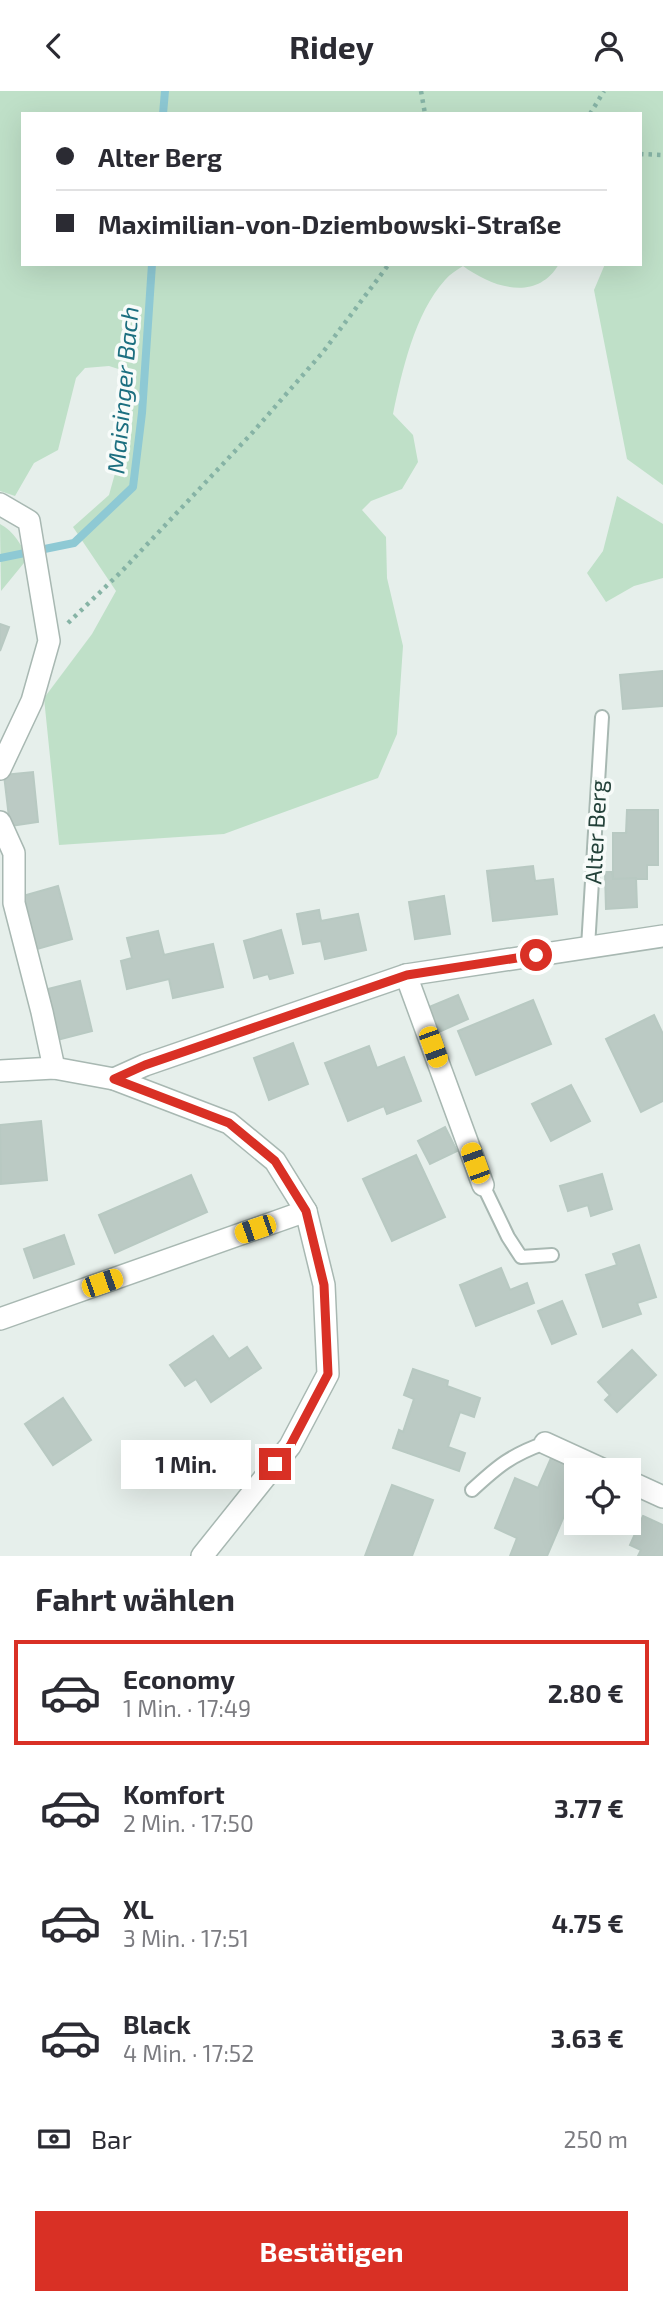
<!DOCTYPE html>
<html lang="de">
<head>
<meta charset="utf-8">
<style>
	body { margin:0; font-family:"Exo 2",sans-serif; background:#f2f2f3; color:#2b2b33; height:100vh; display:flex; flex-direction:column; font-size:26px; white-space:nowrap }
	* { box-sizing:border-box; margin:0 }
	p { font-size:23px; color:#7c7c81 }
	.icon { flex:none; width:38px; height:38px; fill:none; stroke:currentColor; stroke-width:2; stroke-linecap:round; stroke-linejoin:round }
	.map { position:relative; height:1465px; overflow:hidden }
	.side { display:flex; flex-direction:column; background:#fff; flex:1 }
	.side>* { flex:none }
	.guide { position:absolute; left:21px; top:21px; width:621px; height:154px; border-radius:0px; box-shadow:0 7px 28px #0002; display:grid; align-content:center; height:154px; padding:0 35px; background:#fff }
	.tools { position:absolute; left:564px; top:1367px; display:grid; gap:14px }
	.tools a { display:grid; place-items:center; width:77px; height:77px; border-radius:0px; background:#fff; box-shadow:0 7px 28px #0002; font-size:35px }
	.end { position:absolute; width:32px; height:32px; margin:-16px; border:9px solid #d93025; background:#fff; box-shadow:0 0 0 4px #fff }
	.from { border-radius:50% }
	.bubble { position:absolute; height:49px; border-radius:0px; background:#fff; box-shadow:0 7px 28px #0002; font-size:23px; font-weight:700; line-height:49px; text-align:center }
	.car { position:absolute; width:21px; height:42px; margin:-21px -10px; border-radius:9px; box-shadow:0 0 5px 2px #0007; background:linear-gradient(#f5c518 24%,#345 0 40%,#f5c518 0 76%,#345 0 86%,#f5c518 0) }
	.guide b { display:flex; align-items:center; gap:24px; height:66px; font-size:26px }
	.guide b+b { border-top:2px solid #e1e1e2 }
	.guide i { width:18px; height:18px; background:#2b2b33 }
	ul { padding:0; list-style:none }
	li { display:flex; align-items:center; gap:21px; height:105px; margin:0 14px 10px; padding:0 21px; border:4px solid transparent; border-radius:0px }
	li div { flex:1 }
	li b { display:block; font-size:26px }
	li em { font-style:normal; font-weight:700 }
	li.on { border-color:#d93025 }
	li>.icon { width:63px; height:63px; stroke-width:1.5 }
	h2 { padding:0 35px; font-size:32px; line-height:84px }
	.pay { display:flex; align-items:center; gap:18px; height:77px; padding:0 35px; font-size:26px }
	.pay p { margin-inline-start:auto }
	.primary-button { display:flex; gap:14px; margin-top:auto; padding:14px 35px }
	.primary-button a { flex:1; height:80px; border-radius:0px; background:#d93025; color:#fff; font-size:28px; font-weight:700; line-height:80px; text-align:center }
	header { display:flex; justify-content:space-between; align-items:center; height:91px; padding:0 35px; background:#fff; font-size:32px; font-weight:700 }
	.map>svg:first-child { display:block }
	.green { fill:#bfe0c8 }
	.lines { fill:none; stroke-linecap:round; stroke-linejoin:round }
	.stream { stroke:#8ec9d4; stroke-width:8 }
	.building { fill:#bbcac4; stroke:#b8c9c2; stroke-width:2 }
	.service-casing { stroke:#a8b8b2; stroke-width:16 }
	.minor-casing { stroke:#a8b8b2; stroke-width:24 }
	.tertiary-casing { stroke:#a8b8b2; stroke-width:24 }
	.path { stroke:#86b3a5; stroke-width:4.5; stroke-dasharray:3.5 5; stroke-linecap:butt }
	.service { stroke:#fff; stroke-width:12 }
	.minor { stroke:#fff; stroke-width:21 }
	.tertiary { stroke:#fff; stroke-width:21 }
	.route { stroke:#d93025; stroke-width:9 }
	.labels { text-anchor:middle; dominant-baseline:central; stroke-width:7; stroke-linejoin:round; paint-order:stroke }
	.street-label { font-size:23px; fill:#24423a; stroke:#f7fbf9 }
	.water-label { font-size:24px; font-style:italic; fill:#1c6f80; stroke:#f7fbf9 }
</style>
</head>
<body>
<header><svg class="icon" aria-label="back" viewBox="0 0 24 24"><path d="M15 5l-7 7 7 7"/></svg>Ridey<svg class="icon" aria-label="person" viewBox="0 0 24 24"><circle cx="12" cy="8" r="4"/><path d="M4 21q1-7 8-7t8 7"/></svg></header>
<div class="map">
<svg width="663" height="1465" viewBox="0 0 663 1465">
	<rect width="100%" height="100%" fill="#e6efeb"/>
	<!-- green -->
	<g class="green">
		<path d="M0,0H663V394L627,368L594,199L605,173H640V23H23V173H559C536,212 492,196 463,175C457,179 450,183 445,189C415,222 402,280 393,323L413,344L418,371L402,398L371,410L362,419L386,446L387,487L403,555L397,643L378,687L224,743L59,754L44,607L92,543L116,500L73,436L109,404L126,343L131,282L109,275L85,277L76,287L58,359L34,372L15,405L0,400Z"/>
		<path d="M617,405L663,433V487L634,495L606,511L587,482L603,460Z"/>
		<path d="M0,433C14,440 21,454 28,467L1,500Z"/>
	</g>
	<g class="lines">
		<!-- stream -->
		<g class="stream">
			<path d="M163,23L165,0"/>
			<path d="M0,467L74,452L133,396L142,322L152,173"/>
		</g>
	</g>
	<!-- building -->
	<g class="building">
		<path d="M0,533L9,536L0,560Z"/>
		<path d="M663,580V615L623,618L620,584Z"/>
		<path d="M33,681L38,731L10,735L4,684Z"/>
		<path d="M627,719H658V774H647V788H613V742H626Z"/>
		<path d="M533,775L535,790L553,788L557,823L493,830L487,780Z"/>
		<path d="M605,781H612L613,788L636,787L637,816L606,818Z"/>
		<path d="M58,795L72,848L37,858L23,805Z"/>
		<path d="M444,805L450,843L415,848L409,811Z"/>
		<path d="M319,819L321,830L358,823L366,859L325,868L321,850L303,853L297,823Z"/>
		<path d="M281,839L293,882L270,888L268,883L254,887L244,850Z"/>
		<path d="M158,840L164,864L213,853L223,896L173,907L169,888L127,898L121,870L132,867L127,847Z"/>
		<path d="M80,890L92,940L57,949L44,899Z"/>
		<path d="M458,904L468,928L439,941L429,916Z"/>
		<path d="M533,909L551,953L476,984L458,940Z"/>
		<path d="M654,924L663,943V1010L641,1021L606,948Z"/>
		<path d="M293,952L308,993L269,1009L254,967Z"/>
		<path d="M369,955L377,977L404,966L421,1010L387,1023L384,1015L348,1030L325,972Z"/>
		<path d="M571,994L590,1030L551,1050L532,1013Z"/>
		<path d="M41,1030L47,1089L1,1093L0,1034Z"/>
		<path d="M445,1036L457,1060L430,1073L418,1050Z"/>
		<path d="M416,1064L445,1126L392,1150L363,1088Z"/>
		<path d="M602,1083L612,1118L591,1125L588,1114L568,1120L560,1095Z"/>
		<path d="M191,1084L207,1121L115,1162L99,1124Z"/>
		<path d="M64,1144L74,1173L34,1187L24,1158Z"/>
		<path d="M639,1154L656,1206L637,1212L641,1223L603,1236L586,1184L617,1174L613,1163Z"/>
		<path d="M501,1177L510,1199L527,1192L534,1212L476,1235L460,1194Z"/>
		<path d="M562,1210L576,1243L552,1253L538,1220Z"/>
		<path d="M213,1245L229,1268L247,1256L261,1277L211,1311L196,1288L185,1295L170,1274Z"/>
		<path d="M632,1259L656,1284L617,1321L605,1309L610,1304L598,1291Z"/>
		<path d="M413,1278L448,1290L447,1295L480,1307L474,1326L460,1321L448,1356L465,1362L459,1380L393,1357L399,1339L403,1341L414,1308L404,1304Z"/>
		<path d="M63,1307L91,1349L53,1374L25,1333Z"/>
		<path d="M551,1367L581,1379H576V1397L547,1465H510L517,1447L495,1437L515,1387L538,1397Z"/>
		<path d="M392,1394L433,1409L412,1465H365Z"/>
		<path d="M643,1425L663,1434V1465H638L641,1459L630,1454Z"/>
	</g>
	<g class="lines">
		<defs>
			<g id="service">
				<path d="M588,856L602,626"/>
				<path d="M483,1094L508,1146L521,1166L552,1164"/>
				<path d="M472,1399C498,1375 511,1364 545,1352"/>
			</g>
			<g id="minor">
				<path d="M0,413L29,430L49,550L32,610L0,678"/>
				<path d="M0,731L14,762V812L42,921L54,977"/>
				<path d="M406,884L483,1094"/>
				<path d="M114,988L145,974L406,884L663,845"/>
				<path d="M0,1228L306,1120"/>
				<path d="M545,1352L604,1379"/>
				<path d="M628,1390L663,1406"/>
			</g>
			<path id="tertiary" d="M0,980L54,977L114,988L229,1032L275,1070L306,1120L324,1194L328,1283L290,1355L202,1465"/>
		</defs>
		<!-- service casing -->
		<use href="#service" class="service-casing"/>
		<!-- minor casing -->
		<use href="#minor" class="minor-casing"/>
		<!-- tertiary casing -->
		<use href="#tertiary" class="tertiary-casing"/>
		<!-- path -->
		<g class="path">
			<path d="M421,0L425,23"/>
			<path d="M590,23L604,0"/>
			<path d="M640,63L663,64"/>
			<path d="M68,532L122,480L253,341L323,261L389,173"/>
		</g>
		<!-- service -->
		<use href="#service" class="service"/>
		<!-- minor -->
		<use href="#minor" class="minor"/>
		<!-- tertiary -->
		<use href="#tertiary" class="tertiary"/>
	</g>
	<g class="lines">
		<!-- route -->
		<path class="route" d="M275,1373L290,1355L328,1283L324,1194L306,1120L275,1070L229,1032L114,988L145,974L407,884L536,864"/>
	</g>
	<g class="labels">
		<!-- street labels -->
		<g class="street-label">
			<text transform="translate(595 741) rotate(-87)">Alter Berg</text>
		</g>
		<!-- water labels -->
		<g class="water-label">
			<text transform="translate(122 299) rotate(-85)">Maisinger Bach</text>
		</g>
	</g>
</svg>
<div class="tools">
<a><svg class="icon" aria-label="locate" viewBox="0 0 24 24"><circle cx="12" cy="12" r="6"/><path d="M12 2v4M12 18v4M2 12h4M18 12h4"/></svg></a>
</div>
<i class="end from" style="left:536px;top:864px"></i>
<i class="end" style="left:275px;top:1373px"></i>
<div class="bubble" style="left:121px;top:1349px;width:130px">1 Min.</div>
<i class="car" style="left:433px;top:956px;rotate:160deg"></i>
<i class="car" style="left:475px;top:1072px;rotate:340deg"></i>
<i class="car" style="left:255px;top:1138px;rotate:251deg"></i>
<i class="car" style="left:102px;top:1192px;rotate:71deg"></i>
<div class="guide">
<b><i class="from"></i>Alter Berg</b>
<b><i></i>Maximilian-von-Dziembowski-Straße</b>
</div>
</div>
<section class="side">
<h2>Fahrt wählen</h2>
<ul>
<li class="on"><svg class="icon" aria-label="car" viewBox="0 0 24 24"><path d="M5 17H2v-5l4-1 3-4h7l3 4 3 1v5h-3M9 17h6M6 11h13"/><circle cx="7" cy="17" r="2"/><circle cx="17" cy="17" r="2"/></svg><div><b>Economy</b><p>1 Min. · 17:49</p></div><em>2.80 €</em></li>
<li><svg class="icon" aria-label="car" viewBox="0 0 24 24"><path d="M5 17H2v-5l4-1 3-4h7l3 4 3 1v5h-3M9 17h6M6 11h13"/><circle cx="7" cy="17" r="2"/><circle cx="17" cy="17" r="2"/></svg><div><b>Komfort</b><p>2 Min. · 17:50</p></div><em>3.77 €</em></li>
<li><svg class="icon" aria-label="car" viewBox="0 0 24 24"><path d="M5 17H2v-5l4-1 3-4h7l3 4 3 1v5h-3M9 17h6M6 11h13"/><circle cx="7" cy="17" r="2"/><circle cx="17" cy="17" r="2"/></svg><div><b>XL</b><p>3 Min. · 17:51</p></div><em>4.75 €</em></li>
<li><svg class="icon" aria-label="car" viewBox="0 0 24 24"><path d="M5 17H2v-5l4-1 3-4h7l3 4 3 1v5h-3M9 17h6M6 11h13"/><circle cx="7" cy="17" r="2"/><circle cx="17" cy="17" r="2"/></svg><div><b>Black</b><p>4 Min. · 17:52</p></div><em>3.63 €</em></li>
</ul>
<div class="pay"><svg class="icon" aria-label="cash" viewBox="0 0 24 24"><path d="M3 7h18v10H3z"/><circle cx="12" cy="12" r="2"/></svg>Bar<p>250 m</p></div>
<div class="primary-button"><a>Bestätigen</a></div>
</section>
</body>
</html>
